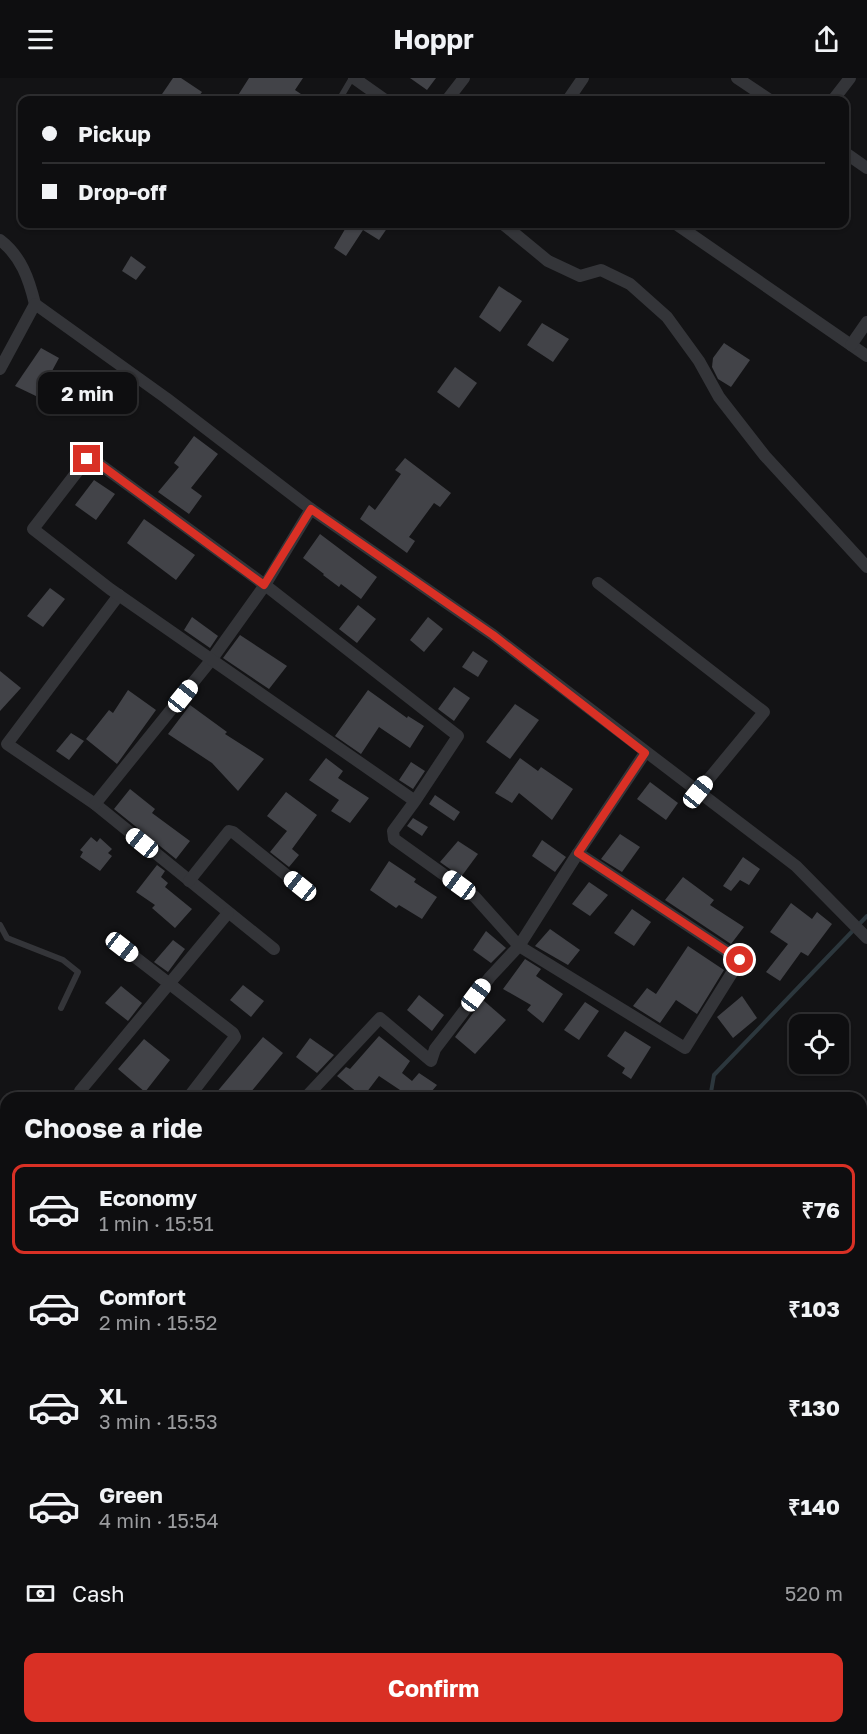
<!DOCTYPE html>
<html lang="en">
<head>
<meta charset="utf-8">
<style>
	body { margin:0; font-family:"Golos Text",sans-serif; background:#1c1c1e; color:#f1f3f6; height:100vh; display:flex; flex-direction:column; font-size:22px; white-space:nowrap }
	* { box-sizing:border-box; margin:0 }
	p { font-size:20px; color:#9b9c9f }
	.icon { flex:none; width:33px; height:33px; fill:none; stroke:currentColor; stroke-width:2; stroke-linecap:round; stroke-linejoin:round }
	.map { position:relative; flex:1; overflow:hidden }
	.details { position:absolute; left:0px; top:1014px; width:867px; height:642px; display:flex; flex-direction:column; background:#0e0e10; border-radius:18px 18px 0 0; box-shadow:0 2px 4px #0004,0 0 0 2px #2e2e30 }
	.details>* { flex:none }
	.top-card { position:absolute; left:18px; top:18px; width:831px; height:132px; border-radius:12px; box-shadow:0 2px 4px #0004,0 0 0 2px #2e2e30; display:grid; align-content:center; height:132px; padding:0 24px; background:#0e0e10 }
	.buttons { position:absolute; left:789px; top:936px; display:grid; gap:12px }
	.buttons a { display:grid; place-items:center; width:60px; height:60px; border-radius:12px; background:#0e0e10; box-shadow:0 2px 4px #0004,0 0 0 2px #2e2e30; font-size:30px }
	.end { position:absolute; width:27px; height:27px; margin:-14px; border:8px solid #d93025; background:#fff; box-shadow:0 0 0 3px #fff }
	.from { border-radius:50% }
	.bubble { position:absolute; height:42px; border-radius:12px; background:#0e0e10; box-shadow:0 2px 4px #0004,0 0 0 2px #2e2e30; font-size:20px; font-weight:700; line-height:42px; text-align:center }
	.car { position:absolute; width:18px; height:36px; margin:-18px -9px; border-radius:8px; box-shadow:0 0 4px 2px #0007; background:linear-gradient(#fff 24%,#345 0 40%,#fff 0 76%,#345 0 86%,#fff 0) }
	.top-card b { display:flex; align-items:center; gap:21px; height:57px; font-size:22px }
	.top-card b+b { border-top:2px solid #2e2e30 }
	.top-card i { width:15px; height:15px; background:#f1f3f6 }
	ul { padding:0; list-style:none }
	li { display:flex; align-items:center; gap:18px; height:90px; margin:0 12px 9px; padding:0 12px; border:3px solid transparent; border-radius:12px }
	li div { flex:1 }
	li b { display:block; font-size:22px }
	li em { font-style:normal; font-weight:700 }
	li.active { border-color:#d93025 }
	li>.icon { width:54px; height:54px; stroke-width:1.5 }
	h2 { padding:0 24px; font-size:27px; line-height:72px }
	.pay { display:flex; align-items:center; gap:15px; height:66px; padding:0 24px; font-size:22px }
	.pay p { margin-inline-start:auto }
	.button { display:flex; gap:12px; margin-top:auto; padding:12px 24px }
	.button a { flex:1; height:69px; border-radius:12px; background:#d93025; color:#fff; font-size:24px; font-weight:700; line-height:69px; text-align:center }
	header { display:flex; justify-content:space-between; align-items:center; height:78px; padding:0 24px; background:#0e0e10; font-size:27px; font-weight:700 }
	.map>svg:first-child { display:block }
	.green { fill:#1f2720 }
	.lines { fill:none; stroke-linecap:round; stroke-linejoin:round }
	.stream { stroke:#2c373d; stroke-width:4 }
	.building { fill:#424348 }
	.service { stroke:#343539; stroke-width:6 }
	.minor { stroke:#343539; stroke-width:12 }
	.primary { stroke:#505258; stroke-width:20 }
	.route { stroke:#d93025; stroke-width:8 }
</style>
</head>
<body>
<header><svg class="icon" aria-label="menu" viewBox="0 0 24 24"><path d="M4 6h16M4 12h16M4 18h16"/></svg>Hoppr<svg class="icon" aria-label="share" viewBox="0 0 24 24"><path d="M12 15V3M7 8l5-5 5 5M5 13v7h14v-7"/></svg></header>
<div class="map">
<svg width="867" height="1656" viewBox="0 0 867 1656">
	<rect width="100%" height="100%" fill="#131315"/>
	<!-- green -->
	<g class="green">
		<path d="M0,1357H6V1430L0,1426Z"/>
		<path d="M109,1650H249L244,1656H116Z"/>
	</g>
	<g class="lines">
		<!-- stream -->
		<g class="stream">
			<path d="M710,1020L714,997L867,838"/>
			<path d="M861,1187L867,1186"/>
		</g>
	</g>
	<!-- building -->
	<g class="building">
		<path d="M173,0H181L202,14L196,22H158Z"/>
		<path d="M249,0H303L295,12L310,22H235Z"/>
		<path d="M410,0H436L427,12Z"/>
		<path d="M348,146H390L379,162L363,152L346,178L334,170Z"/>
		<path d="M131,178L146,189L136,202L122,193Z"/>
		<path d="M499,208L522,223L500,254L479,239Z"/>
		<path d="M542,245L569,261L553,284L527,267Z"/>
		<path d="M724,265L750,282L731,309L718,301L712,289L713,280Z"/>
		<path d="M41,270L59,280L38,319L15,308Z"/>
		<path d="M455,289L477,305L459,330L437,314Z"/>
		<path d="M194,358L218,376L191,410L202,418L189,436L158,414L179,389L174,385Z"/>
		<path d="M405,380L451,415L440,429L434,425L409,459L415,463L407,475L360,441L369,427L375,432L401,396L395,392Z"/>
		<path d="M94,402L115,416L96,442L75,427Z"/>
		<path d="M144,441L195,477L176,502L127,465Z"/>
		<path d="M320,456L377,499L361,521L341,506L339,509L323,497L324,496L303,480Z"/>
		<path d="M50,510L65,521L43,549L27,538Z"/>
		<path d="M358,527L376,541L357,565L339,551Z"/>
		<path d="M192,539L218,558L210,570L184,552Z"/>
		<path d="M428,539L443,551L424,574L410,562Z"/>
		<path d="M240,557L287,588L269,611L223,580Z"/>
		<path d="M473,573L488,583L478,599L462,589Z"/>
		<path d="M0,593L21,610L0,633Z"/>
		<path d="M454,609L470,620L454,643L438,631Z"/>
		<path d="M128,612L156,632L117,686L86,661L109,632L113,635Z"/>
		<path d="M368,612L407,640L408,638L424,648L410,670L379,649L361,676L335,658Z"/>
		<path d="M515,626L539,642L510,681L486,664Z"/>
		<path d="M190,627L227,654L225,656L264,681L238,713L212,685L168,656Z"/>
		<path d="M71,655L84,663L69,682L56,673Z"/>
		<path d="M326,680L343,693L338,700L369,720L350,745L331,733L339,722L309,702Z"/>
		<path d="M520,680L538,693L541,689L573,711L552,742L519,715L512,725L495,715Z"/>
		<path d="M411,684L425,693L413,711L399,702Z"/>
		<path d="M650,704L678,725L666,742L637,721Z"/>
		<path d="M130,711L155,731L152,735L190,763L176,781L114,731Z"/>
		<path d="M286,714L317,737L292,771L299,777L289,789L270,774L287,753L267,738Z"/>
		<path d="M435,717L460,734L454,743L429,726Z"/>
		<path d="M413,740L428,749L422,758L407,748Z"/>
		<path d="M620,756L640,769L622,794L601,781Z"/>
		<path d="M91,759L97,764L100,760L112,771L108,775L112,778L100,793L80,779L83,774L80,772Z"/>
		<path d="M542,762L566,779L555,794L532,778Z"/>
		<path d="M458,763L478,776L461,799L440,784Z"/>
		<path d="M743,779L760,791L749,807L740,802L731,813L723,808Z"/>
		<path d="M389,783L416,801L414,804L437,819L422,841L399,827L396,830L370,812Z"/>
		<path d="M157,787L165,793L161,799L168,805L165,809L192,831L175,850L152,830L155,827L136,814Z"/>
		<path d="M683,799L714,822L710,827L744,849L731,866L665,822Z"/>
		<path d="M589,804L608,817L590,838L572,826Z"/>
		<path d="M791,825L812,841L817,834L832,846L808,878L801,874L780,903L766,894L788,866L770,854Z"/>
		<path d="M632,831L651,844L634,868L614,855Z"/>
		<path d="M550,851L580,872L568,887L535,868Z"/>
		<path d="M486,853L506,870L491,885L473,872Z"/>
		<path d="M173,862L185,871L168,894L154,884Z"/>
		<path d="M688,868L724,892L697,936L676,922L660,945L633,928L647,910L656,916Z"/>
		<path d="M525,881L541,891L536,898L563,916L543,945L527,932L531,927L503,911Z"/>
		<path d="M243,907L264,923L251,939L230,922Z"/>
		<path d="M121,908L142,925L128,943L105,925Z"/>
		<path d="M419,917L444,937L432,953L407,932Z"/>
		<path d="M742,918L757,940L733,960L717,939Z"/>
		<path d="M483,922L506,942L475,976L455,959Z"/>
		<path d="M585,924L599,933L579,962L564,952Z"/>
		<path d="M625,953L651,969L631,1001L622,995L625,990L607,978Z"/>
		<path d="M379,958L410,983L402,995L412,1003L419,995L437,1007L426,1020H412L379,998L363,1019L337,998L346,989L350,991Z"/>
		<path d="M263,959L283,975L269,992L246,1020H223L216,1015Z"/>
		<path d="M310,960L334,977L317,995L296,979Z"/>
		<path d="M144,961L170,982L145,1014L118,991Z"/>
	</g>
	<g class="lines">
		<!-- service -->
		<g class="service">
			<path d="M339,22L352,0"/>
			<path d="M0,847L7,860L63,882L78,894L61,930"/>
		</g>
		<!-- minor -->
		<g class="minor">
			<path d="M354,0L385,22"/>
			<path d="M737,0L770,22"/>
			<path d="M447,22L464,0"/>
			<path d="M568,22L583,0"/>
			<path d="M833,22L850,0"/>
			<path d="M844,74L867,90"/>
			<path d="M503,146L548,183L580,198L601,192L630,206L667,239L699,283L719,319L765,378L867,489"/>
			<path d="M676,146L867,278"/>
			<path d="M0,162C21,178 29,201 35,226"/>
			<path d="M851,267L867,244"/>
			<path d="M0,291L35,226L166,320L311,431L493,557L796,788L867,860"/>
			<path d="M598,505L764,634L698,714"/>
			<path d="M119,517L7,666L95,726L274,871"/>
			<path d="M95,726L212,581L265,507L311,431"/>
			<path d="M578,775L645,675"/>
			<path d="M189,803L229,753L233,754L300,808"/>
			<path d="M122,869L233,955L235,959L188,1020"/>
			<path d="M79,1020L80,1013L228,835"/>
			<path d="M305,1020L380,940L431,983L435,971L490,899L519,868L578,775L740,882L685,970L519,868L475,819L394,761L393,753L415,723L110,511L33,451L87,381L94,382L265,507L458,658L415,723"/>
			<path d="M0,1070L6,1075"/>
			<path d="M861,1405L867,1410"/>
			<path d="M0,1433L6,1437"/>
			<path d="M861,1493L867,1485"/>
			<path d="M861,1545L867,1550"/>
			<path d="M0,1612L6,1606"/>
			<path d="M422,1650L429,1656"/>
			<path d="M566,1650L574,1656"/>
			<path d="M726,1650L734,1656"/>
			<path d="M857,1650L865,1656"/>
			<path d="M342,1656L348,1650"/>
			<path d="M456,1656L460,1650"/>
			<path d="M688,1656L692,1650"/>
		</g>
		<!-- primary -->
		<g class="primary">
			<path d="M861,1070L867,1067"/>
			<path d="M861,1093L867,1091"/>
			<path d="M0,1200H6"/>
			<path d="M0,1225H6"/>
		</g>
	</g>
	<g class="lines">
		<!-- route -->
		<path class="route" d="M87,381L94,382L264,507L311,431L493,557L645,675L578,775L740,882"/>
	</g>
</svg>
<div class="buttons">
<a><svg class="icon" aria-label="locate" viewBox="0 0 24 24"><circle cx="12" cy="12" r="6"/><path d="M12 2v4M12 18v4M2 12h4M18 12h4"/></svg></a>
</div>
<i class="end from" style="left:740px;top:882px"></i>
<i class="end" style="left:87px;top:381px"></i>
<div class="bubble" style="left:38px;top:294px;width:99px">2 min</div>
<i class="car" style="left:183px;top:618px;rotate:39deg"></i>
<i class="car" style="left:698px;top:714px;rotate:39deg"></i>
<i class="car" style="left:142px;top:765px;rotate:309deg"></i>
<i class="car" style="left:459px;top:807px;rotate:306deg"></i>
<i class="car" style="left:300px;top:808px;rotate:309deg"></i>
<i class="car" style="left:122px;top:869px;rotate:128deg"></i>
<i class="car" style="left:476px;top:917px;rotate:37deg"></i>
<div class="top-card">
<b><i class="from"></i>Pickup</b>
<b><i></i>Drop-off</b>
</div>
<section class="details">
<h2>Choose a ride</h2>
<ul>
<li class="active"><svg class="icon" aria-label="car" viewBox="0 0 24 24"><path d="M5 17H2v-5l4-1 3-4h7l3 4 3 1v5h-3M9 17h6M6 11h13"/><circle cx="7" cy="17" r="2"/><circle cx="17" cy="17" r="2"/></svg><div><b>Economy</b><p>1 min · 15:51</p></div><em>₹76</em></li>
<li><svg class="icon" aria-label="car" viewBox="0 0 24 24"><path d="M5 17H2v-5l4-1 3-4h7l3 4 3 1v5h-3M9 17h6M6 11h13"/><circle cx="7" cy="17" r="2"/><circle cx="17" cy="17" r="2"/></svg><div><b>Comfort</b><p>2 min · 15:52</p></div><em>₹103</em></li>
<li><svg class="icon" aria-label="car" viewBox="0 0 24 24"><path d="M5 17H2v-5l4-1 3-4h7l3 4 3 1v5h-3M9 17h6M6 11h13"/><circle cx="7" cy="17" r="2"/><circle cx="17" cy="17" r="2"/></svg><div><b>XL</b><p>3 min · 15:53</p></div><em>₹130</em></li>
<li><svg class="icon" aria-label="car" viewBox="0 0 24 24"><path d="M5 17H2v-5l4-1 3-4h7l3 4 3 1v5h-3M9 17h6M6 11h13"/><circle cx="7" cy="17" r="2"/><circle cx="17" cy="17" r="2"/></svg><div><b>Green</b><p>4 min · 15:54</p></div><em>₹140</em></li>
</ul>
<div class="pay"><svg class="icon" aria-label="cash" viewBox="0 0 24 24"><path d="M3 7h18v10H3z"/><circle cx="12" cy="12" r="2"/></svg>Cash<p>520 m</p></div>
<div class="button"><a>Confirm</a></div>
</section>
</div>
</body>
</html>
